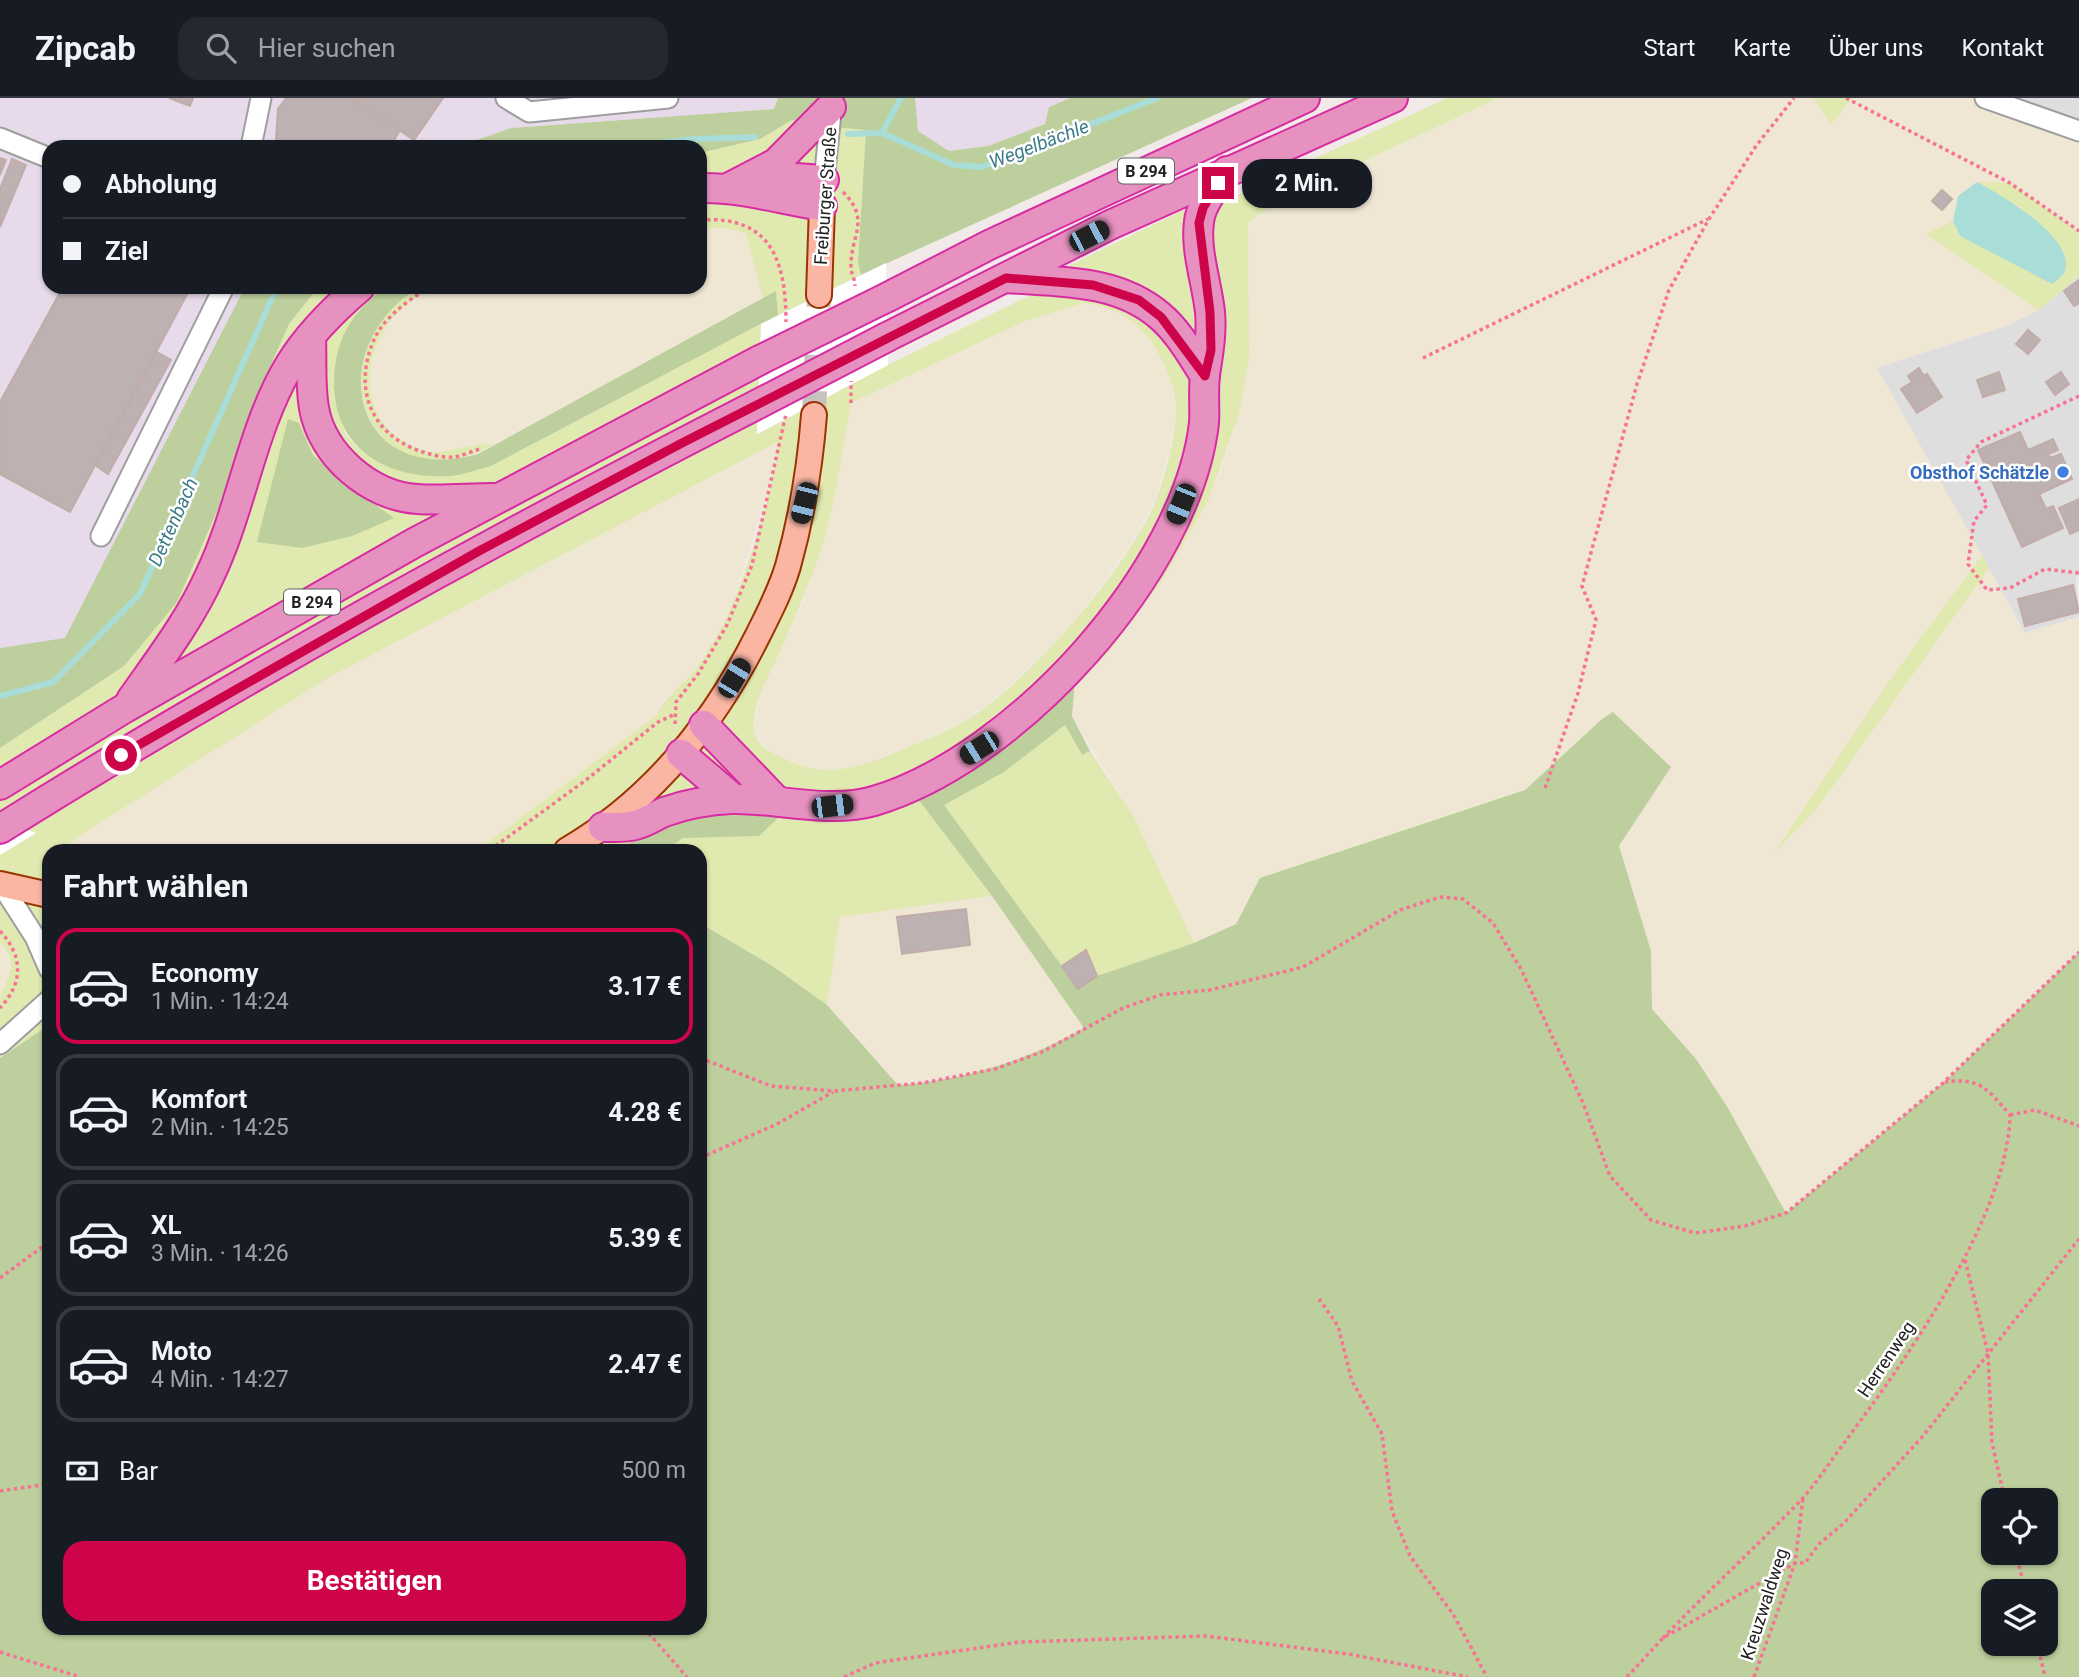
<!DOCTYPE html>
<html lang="de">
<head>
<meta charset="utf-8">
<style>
	body { margin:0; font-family:Roboto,sans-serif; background:#242831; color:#f1f3f6; height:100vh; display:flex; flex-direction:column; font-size:26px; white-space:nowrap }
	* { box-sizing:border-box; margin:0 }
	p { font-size:23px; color:#9ea1a6 }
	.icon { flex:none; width:38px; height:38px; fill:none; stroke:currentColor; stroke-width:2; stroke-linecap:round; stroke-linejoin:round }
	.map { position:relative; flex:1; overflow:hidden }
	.side { position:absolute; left:42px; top:746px; width:665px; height:791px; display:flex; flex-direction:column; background:#171b24; border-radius:21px; box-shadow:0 2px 5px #0004 }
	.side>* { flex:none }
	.hud { position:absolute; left:42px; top:42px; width:665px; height:154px; border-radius:21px; box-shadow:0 2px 5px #0004; display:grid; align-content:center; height:154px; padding:0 21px; background:#171b24 }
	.buttons { position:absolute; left:1981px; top:1390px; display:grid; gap:14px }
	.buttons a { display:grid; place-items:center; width:77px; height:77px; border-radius:14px; background:#171b24; box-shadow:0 2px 5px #0004; font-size:35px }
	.end { position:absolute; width:32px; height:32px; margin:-16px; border:9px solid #ce044a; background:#fff; box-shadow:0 0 0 4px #fff }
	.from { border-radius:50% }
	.bubble { position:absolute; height:49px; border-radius:21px; background:#171b24; box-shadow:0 2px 5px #0004; font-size:23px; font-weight:700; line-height:49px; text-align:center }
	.car { position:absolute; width:21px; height:42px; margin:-21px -10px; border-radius:9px; box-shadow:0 0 5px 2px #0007; background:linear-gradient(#222 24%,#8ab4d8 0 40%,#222 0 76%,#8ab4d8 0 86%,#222 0) }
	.hud b { display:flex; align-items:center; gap:24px; height:66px; font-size:26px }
	.hud b+b { border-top:2px solid #363941 }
	.hud i { width:18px; height:18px; background:#f1f3f6 }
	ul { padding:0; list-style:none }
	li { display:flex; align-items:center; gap:21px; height:116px; margin:0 14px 10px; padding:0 7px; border:4px solid #363941; border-radius:21px }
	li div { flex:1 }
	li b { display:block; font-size:26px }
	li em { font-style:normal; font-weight:700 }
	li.on { border-color:#ce044a }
	li>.icon { width:63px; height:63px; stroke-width:1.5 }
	h2 { padding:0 21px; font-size:32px; line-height:84px }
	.pay { display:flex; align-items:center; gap:18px; height:77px; padding:0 21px; font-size:26px }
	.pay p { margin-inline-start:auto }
	.action { display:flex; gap:14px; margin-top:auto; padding:14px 21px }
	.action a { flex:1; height:80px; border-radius:21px; background:#ce044a; color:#fff; font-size:28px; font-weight:700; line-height:80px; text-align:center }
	header { display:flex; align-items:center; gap:42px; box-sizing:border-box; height:98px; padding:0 35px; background:#171b24; border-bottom:2px solid #363941 }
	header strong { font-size:33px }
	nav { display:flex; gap:38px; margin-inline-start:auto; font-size:24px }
	.search { width:490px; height:63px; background:#242831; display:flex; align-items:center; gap:18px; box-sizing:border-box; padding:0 24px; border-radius:21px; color:#9ea1a6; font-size:26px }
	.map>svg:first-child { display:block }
	.residential { fill:#dfdede }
	.industrial { fill:#e7daea }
	.farmland { fill:#efe7d4 }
	.grass { fill:#e0e9af; fill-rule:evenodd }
	.forest { fill:#bdcf9d; fill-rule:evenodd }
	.water { fill:#a9ddd7 }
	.pier { fill:#fff }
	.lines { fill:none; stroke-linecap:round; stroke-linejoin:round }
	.stream { stroke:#a9ddd7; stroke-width:6 }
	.building { fill:#beb1b1; stroke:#c2acaa; stroke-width:2 }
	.major-tunnel { stroke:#c7c2c0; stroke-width:24; stroke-dasharray:24 12; stroke-linecap:butt }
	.minor-casing { stroke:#9e9e9e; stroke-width:23 }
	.major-casing { stroke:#9b3303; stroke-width:28 }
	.highway-casing { stroke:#d82ba3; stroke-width:32 }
	.path { stroke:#f77293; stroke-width:3.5; stroke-dasharray:3.5 3.5; stroke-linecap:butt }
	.minor { stroke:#fff; stroke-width:19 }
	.major { stroke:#fab6a3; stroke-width:24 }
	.highway { stroke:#e691bf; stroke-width:28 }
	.highway-bridge-casing { stroke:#d82ba3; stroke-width:32; stroke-linecap:butt }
	.highway-bridge { stroke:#e691bf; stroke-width:28 }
	.route { stroke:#ce044a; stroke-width:9 }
	.shop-dot { fill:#3f7fe0; stroke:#fff; stroke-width:2.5 }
	.labels { text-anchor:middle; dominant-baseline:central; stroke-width:5; stroke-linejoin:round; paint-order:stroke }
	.shield { fill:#fff; stroke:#646464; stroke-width:2 }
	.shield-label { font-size:16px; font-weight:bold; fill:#212121 }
	.street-label { font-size:18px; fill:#212121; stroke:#fff }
	.shop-label { font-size:18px; font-weight:bold; fill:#366cbe; stroke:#fff; text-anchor:end }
	.water-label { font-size:19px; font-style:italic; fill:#3f7d88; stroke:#fff }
</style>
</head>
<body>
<header>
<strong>Zipcab</strong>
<div class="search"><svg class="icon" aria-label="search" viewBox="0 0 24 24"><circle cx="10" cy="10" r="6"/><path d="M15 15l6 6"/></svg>Hier suchen</div>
<nav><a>Start</a><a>Karte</a><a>Über uns</a><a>Kontakt</a></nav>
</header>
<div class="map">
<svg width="2079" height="1579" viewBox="0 0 2079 1579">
	<rect width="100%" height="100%" fill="#f1eae8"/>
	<!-- residential -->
	<g class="residential">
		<path d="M1985,0H2079V33Z"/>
		<path d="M2079,178V476L2076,480L2079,519L2025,535L1876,269L2006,228L2039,212Z"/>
	</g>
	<!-- industrial -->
	<g class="industrial">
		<path d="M0,0H778L774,11L511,30L457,49H49V189H245L65,541L0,550Z"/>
		<path d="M915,0H1070L1049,9L1046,26L988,48L949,53L918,33Z"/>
	</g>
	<!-- farmland -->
	<g class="farmland">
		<path d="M1498,0H1813L1831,25L1853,0H1985L2079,33V133L2010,85L1958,98L1953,123L1927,136L2039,212L2006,228L1877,270L1982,457L1895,575L1776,751L1819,708L1989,470L2025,535L2079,519V854L1943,985L1786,1115L1728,1010L1696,961L1652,911L1651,853L1619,748L1671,669L1602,621L1525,692L1260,780L1236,826L1194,845L1133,717L1072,618L1075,583L1107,556L1162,483L1209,401L1222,369L1239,316L1249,259L1247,125L1279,103Z"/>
		<path d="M724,130L746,135L763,201L493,347L483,346L448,355L426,352L403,342L381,321L370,298L369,278L378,242L405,208L437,189H700V131Z"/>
		<path d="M1083,205L1102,207L1124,216L1149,238L1171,279L1176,314L1169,354L1155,402L1131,446L1067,533L1011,587L963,625L856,670L829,672L806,669L774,657L755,637L754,623L763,590L806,497L828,426L851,305L1023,224Z"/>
		<path d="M779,344L765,401L734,500L716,538L692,576L664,601L657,617L478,752H58L326,581Z"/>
		<path d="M992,798L1085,930L1042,954L995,971L898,987L827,907L840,818Z"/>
		<path d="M0,844L9,860L11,877L0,900Z"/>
	</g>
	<!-- grass -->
	<g class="grass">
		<path d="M1448,0H1498L1279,103L1248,124L1249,259L1239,316L1209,401L1162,483L1107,556L1000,652L948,687L918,701L992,798L840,819L827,907L774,869L700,825V752H665L683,740L666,727L615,752H478L657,617C665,599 677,591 691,577C700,567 707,553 714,542C740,500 774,393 778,344L326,581L58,752H49V927L0,960C0,942 0,923 0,905C1,882 24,873 0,844V650L124,568L261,289L289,226L318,189H386L334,300L346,337L364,356L491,368L761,226L758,336L888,267L1033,196L1066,169L1186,111L1227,105L1247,91ZM1083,205C1117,209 1142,224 1158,255C1169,274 1176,292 1176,314C1175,341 1166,376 1156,402C1129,469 1025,589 962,625C945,634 927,641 910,648C873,664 837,681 797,666C782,660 757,651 754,633C751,608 768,580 778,558C797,515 816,472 828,427C838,387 843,345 851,305L1023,224ZM299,325L313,357L350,389L393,420L258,444Z"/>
		<path d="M1813,0H1853L1831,26Z"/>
		<path d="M792,22L811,27L866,32L858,165L861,177L778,217L776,194L763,201L746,135L724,130L700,131V55L759,41Z"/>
		<path d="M1977,84L2010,85L2079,133V178L2039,212L1926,136L1953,123L1960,138L2021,110Z"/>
		<path d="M419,189H437C427,195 413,200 404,209C357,252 354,330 424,352C448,359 470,343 493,347C378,412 303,261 419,189Z"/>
		<path d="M1982,457L1989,470L1819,708L1773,756L1895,575Z"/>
		<path d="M1065,627L1082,657L1090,653L1133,717L1194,845L1097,878L1086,852L1062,868L943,706L1004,674Z"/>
	</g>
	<!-- forest -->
	<g class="forest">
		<path d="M778,0H915L918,33L949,53L988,48L1045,26L1049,9L1070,0H1252L861,177L858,165L866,32L810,27L792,22L760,41L700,55V49H457L511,30L774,11Z"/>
		<path d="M245,189H318L289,226L261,289L233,377L177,504L124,568L0,650V550L65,540Z"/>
		<path d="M386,189H419C319,252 354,391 478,356L776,193L778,217L491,368C478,371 463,377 450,378C386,382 333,350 334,283C335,241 352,213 386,189Z"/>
		<path d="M288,321L299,325L313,357L350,389L394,420L352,438L302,450L257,444Z"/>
		<path d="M1075,583L1072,618L1090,653L1082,657L1065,627L1004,674L944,707L1078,890L1097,878L1194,845L1236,826L1260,780L1525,692L1602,621L1613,614L1671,669L1619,748L1651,853L1652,911L1696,961L1728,1010L1786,1115L1943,985L2079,854V1579H0V960L49,927V1530H700V825L774,869L827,907L898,987C966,982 1026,963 1084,930L992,798L918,701C979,673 1027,630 1075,583ZM1993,1402H2046V1454H1993ZM1993,1493H2046V1545H1993Z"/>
		<path d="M762,717L779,719L759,738L683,740L665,752H615L666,727L697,718Z"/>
	</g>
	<!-- water -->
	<path class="water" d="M1977,84C1999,96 2079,141 2064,175C2061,179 2056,183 2052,186L1960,138L1953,123L1958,98Z"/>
	<!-- pier -->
	<g class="pier">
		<path d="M886,165L888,267L757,336L761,226Z"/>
		<path d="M0,720L36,735L0,757Z"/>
	</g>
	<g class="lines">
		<!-- stream -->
		<g class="stream">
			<path d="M882,35L954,67L982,69L1157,0"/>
			<path d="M882,35L901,0"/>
			<path d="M848,36L882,35"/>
			<path d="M621,49L695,41L755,39"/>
			<path d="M0,598L53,584L140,496L277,189"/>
		</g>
	</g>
	<!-- building -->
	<g class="building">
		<path d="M169,0H193L190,8Z"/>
		<path d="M286,0H352L400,32L390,49H289L276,41L278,11Z"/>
		<path d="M352,0H443L414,42Z"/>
		<path d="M0,60L6,62L0,77Z"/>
		<path d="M12,61L26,67L0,129V91Z"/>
		<path d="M1942,92L1952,101L1942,112L1932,103Z"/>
		<path d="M2079,182V205L2074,208L2064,193Z"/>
		<path d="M63,189H191L70,414L0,376V304Z"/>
		<path d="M2028,232L2040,242L2028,256L2016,246Z"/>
		<path d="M157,254L171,262L108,376L95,367Z"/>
		<path d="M1919,270L1924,278L1927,276L1942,299L1917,315L1901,291L1912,284L1908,278Z"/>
		<path d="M1999,274L2005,292L1983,299L1977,282Z"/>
		<path d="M2061,274L2069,286L2055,297L2046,284Z"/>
		<path d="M2020,334L2028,352L2053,341L2058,352L2048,356L2050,360L2061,356L2072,381L2039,396L2046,411L2053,408L2063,430L2022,449L1978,352Z"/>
		<path d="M2079,401V432L2070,436L2059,410Z"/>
		<path d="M2073,487L2079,514L2025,528L2018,501Z"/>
		<path d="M966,811L970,847L902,856L897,819Z"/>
		<path d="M1086,852L1097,878L1078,891L1062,868Z"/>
	</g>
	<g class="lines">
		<!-- major-tunnel -->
		<path class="major-tunnel" d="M814,317L819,197"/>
		<defs>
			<g id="minor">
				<path d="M506,0L529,14L668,0"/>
				<path d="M1985,0L2079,33"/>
				<path d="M0,40L49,60"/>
				<path d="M251,49L261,0"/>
				<path d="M823,93L832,5"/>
				<path d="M101,438L224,189"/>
				<path d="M1,786L35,839L49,871"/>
				<path d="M0,946L49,902"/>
			</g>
			<g id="major">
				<path d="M819,197L822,108"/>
				<path d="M567,752C653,702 714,625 758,537C769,515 781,492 788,468C802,418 810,368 814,317"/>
				<path d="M0,786L49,797"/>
			</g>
			<g id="highway">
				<path d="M756,77L824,82"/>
				<path d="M730,89L776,65L831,9"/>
				<path d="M700,90C741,89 782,102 822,108"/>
				<path d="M1006,180C1059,184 1117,181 1160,218C1179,234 1192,258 1205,278"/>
				<path d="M888,199L989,147L1305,0"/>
				<path d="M311,239C312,263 310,287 314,310C322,357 370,398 417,401C442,403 468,400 493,400"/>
				<path d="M887,239L1110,127L1393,0"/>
				<path d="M131,602C159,562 190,522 210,477C242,410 251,332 289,268C307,238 333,212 360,189"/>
				<path d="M704,627L775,701"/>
				<path d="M681,656L734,701"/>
				<path d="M0,687L125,610L414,445L760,262"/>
				<path d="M603,729C613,729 625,730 635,727C645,725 655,718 664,714C686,706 709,702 732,701C779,700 828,716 874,703C1016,661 1187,473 1204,325C1205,310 1203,293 1205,277C1208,256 1212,237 1210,214C1207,185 1195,153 1199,124C1201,105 1216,89 1227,73"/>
				<path d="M0,731C246,577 500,438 758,306"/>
			</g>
		</defs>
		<!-- minor casing -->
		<use href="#minor" class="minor-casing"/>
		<!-- major casing -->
		<use href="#major" class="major-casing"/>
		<!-- highway casing -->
		<use href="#highway" class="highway-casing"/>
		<!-- path -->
		<g class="path">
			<path d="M1846,0L2010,85L2079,133"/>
			<path d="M843,94C871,122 851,137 851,167C850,174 855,180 855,188"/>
			<path d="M700,122C771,117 786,163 786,224"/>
			<path d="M430,189C409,202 383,219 373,244C354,290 370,334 417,352C428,356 443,360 454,359C463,358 472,353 480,351"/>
			<path d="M1423,260L1708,121"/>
			<path d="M2079,298L1981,344L1966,362L1987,407L1974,423L1968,466L1987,492L2010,490L2045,471L2079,475"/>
			<path d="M851,305V283"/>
			<path d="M675,626L676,604L698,576L727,527L752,467L786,316"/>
			<path d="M1545,690L1578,595L1596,522L1582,488L1637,286L1669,192L1709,121L1756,48L1794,0"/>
			<path d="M490,752L586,682L658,624L673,617"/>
			<path d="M0,833C23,858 24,884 0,910"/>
			<path d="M700,960L771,988L834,993L922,985L995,971L1042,954L1123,910L1160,897L1210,892L1303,869L1400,812L1440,799L1463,801L1493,825L1521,871L1583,1005L1610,1078L1651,1122L1695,1135L1745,1128L1786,1115L1943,985L2079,854"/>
			<path d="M2010,1017L2035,1012L2079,1028"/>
			<path d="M700,1060L777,1026L833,994"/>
			<path d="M1965,1162L1988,1255L1992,1345L2005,1402"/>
			<path d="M0,1180L49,1144"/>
			<path d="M1319,1201L1338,1228L1352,1283L1382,1336L1392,1413L1410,1458L1453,1516L1487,1579"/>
			<path d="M0,1393L49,1386"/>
			<path d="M2016,1454L2025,1493"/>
			<path d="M644,1530L687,1579"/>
			<path d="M1663,1540C1708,1493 1757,1448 1802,1401C1818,1383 1832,1361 1847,1341C1906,1262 2008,1117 2010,1017C1988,992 1981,979 1945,984"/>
			<path d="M2037,1545L2045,1579"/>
			<path d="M0,1554L80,1579"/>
			<path d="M844,1579L875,1565L1020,1544L1206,1538L1348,1556L1468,1579"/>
			<path d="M1627,1579L1663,1540L1795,1465H1805L1819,1446L1844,1425L1923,1338L2079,1141"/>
			<path d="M1754,1579L1795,1465L1803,1400"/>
		</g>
		<!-- minor -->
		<use href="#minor" class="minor"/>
		<!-- major -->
		<use href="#major" class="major"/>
		<!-- highway -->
		<use href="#highway" class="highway"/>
		<defs>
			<g id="highway-bridge">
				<path d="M760,262L888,199"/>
				<path d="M758,306L887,239"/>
			</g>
		</defs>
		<!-- highway-bridge casing -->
		<use href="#highway-bridge" class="highway-bridge-casing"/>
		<!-- highway-bridge -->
		<use href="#highway-bridge" class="highway-bridge"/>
	</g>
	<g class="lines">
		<!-- route -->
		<path class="route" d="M121,657L479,453L682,345L1006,180L1093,187L1139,202L1161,219L1205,278L1211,252L1210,214L1199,125L1203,110L1218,85"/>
	</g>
	<!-- markers -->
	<circle class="shop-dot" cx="2063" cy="374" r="7"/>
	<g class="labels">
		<!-- shield labels -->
		<g class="shield">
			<rect x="1118" y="60.5" width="56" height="25" rx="5"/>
			<rect x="284" y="491.5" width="56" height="25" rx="5"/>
		</g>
		<g class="shield-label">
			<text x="1146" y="73">B 294</text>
			<text x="312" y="504">B 294</text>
		</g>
		<!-- street labels -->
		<g class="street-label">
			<text transform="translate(825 98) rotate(-86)">Freiburger Straße</text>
			<text transform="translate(1886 1261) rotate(-56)">Herrenweg</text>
			<text transform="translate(1764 1506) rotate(-72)">Kreuzwaldweg</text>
		</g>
		<!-- shop labels -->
		<g class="shop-label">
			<text x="2049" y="374">Obsthof Schätzle</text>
		</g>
		<!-- water labels -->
		<g class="water-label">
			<text transform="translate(1039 46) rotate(-21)">Wegelbächle</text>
			<text transform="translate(173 424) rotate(-66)">Dettenbach</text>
		</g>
	</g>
</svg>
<div class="buttons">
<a><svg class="icon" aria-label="locate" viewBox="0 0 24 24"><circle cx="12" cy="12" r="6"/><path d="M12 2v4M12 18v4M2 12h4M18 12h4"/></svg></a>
<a><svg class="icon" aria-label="layers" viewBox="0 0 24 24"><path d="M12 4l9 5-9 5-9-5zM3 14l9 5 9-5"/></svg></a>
</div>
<i class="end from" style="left:121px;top:657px"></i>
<i class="end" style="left:1218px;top:85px"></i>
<div class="bubble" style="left:1242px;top:61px;width:130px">2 Min.</div>
<i class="car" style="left:1089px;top:138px;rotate:63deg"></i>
<i class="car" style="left:804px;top:405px;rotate:194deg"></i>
<i class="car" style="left:1181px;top:406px;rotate:202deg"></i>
<i class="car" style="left:734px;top:580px;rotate:31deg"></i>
<i class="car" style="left:979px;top:650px;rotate:238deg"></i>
<i class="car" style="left:832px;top:708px;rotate:83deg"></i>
<div class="hud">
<b><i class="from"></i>Abholung</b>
<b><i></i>Ziel</b>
</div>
<section class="side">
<h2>Fahrt wählen</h2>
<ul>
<li class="on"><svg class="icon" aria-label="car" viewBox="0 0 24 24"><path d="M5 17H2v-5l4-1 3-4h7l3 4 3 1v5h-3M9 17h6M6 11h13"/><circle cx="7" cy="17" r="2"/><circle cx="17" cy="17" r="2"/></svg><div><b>Economy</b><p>1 Min. · 14:24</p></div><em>3.17 €</em></li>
<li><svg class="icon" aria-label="car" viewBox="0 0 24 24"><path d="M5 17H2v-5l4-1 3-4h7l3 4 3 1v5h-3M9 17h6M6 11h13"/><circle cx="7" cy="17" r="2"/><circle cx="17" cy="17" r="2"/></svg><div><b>Komfort</b><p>2 Min. · 14:25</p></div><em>4.28 €</em></li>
<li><svg class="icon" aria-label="car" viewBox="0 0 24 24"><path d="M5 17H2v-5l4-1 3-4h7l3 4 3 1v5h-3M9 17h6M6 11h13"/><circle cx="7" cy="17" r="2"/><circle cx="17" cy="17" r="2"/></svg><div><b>XL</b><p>3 Min. · 14:26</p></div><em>5.39 €</em></li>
<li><svg class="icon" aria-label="car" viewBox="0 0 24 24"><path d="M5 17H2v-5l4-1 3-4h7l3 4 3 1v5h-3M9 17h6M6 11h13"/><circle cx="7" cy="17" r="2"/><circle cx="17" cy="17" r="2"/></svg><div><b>Moto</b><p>4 Min. · 14:27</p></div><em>2.47 €</em></li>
</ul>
<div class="pay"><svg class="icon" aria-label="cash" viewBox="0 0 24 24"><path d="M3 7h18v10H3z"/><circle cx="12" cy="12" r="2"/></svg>Bar<p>500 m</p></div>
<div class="action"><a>Bestätigen</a></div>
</section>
</div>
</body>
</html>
